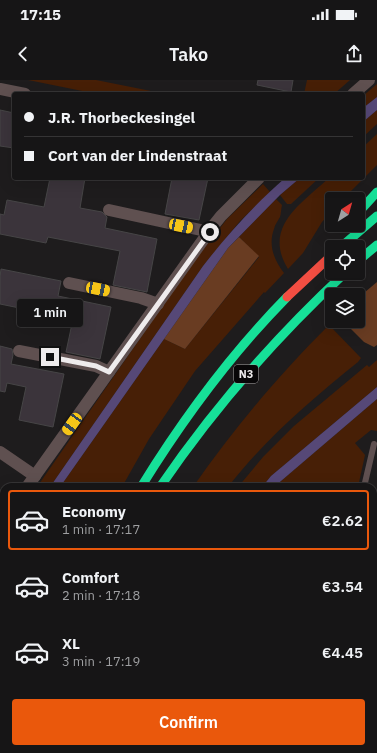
<!DOCTYPE html>
<html lang="en">
<head>
<meta charset="utf-8">
<style>
	body { margin:0; font-family:"IBM Plex Sans",sans-serif; background:#1f1e1f; color:#f1f3f6; height:100vh; display:flex; flex-direction:column; font-size:15px; white-space:nowrap }
	* { box-sizing:border-box; margin:0 }
	p { font-size:13px; color:#9e9fa1 }
	.icon { flex:none; width:22px; height:22px; fill:none; stroke:currentColor; stroke-width:2; stroke-linecap:round; stroke-linejoin:round }
	.map { position:relative; flex:1; overflow:hidden }
	.drawer { position:absolute; left:0px; top:403px; width:377px; height:270px; display:flex; flex-direction:column; background:#161516; border-radius:12px 12px 0 0; box-shadow:0 4px 16px #0002,0 0 0 1px #353435 }
	.drawer>* { flex:none }
	.banner { position:absolute; left:12px; top:12px; width:353px; height:88px; border-radius:4px; box-shadow:0 4px 16px #0002,0 0 0 1px #353435; display:grid; align-content:center; height:88px; padding:0 12px; background:#161516 }
	.needle { width:26px; rotate:37deg }
	.tools { position:absolute; left:325px; top:112px; display:grid; gap:8px }
	.tools a { display:grid; place-items:center; width:40px; height:40px; border-radius:4px; background:#161516; box-shadow:0 4px 16px #0002,0 0 0 1px #353435; font-size:20px }
	.end { position:absolute; width:18px; height:18px; margin:-9px; border:5px solid #eeebec; background:#111; box-shadow:0 0 0 2px #111 }
	.from { border-radius:50% }
	.bubble { position:absolute; height:28px; border-radius:4px; background:#161516; box-shadow:0 4px 16px #0002,0 0 0 1px #353435; font-size:13px; font-weight:600; line-height:28px; text-align:center }
	.car { position:absolute; width:12px; height:24px; margin:-12px -6px; border-radius:5px; box-shadow:0 0 3px 1px #0007; background:linear-gradient(#f5c518 24%,#345 0 40%,#f5c518 0 76%,#345 0 86%,#f5c518 0) }
	.banner b { display:flex; align-items:center; gap:14px; height:38px; font-size:15px }
	.banner b+b { border-top:1px solid #353435 }
	.banner i { width:10px; height:10px; background:#f1f3f6 }
	ul { padding:7px 0 0; list-style:none }
	li { display:flex; align-items:center; gap:12px; height:60px; margin:0 8px 6px; padding:0 4px; border:2px solid transparent; border-radius:4px }
	li div { flex:1 }
	li b { display:block; font-size:15px }
	li em { font-style:normal; font-weight:600 }
	li.selected { border-color:#ea580c }
	li>.icon { width:36px; height:36px; stroke-width:1.5 }
	.button { display:flex; gap:8px; margin-top:auto; padding:8px 12px }
	.button a { flex:1; height:46px; border-radius:4px; background:#ea580c; color:#fff; font-size:16px; font-weight:600; line-height:46px; text-align:center }
	.status { display:flex; justify-content:space-between; align-items:center; height:28px; padding:0 20px; background:#161516; direction:ltr }
	.status svg { height:11px; fill:currentColor }
	header { display:flex; justify-content:space-between; align-items:center; height:52px; padding:0 12px; background:#161516; font-size:18px; font-weight:600 }
	.map>svg:first-child { display:block }
	.green { fill:#471f06 }
	.forest { fill:#693c22 }
	.water { fill:#564877 }
	.building { fill:#3b343b; stroke:#464546 }
	.lines { fill:none; stroke-linecap:round; stroke-linejoin:round }
	.lane { stroke:#5f5050; stroke-width:6 }
	.street { stroke:#5f5050; stroke-width:12 }
	.fast { stroke:#16e098; stroke-width:9 }
	.slow { stroke:#ffcf43; stroke-width:9 }
	.jam { stroke:#f24e42; stroke-width:9 }
	.route { stroke:#eeebec; stroke-width:5 }
	.labels { text-anchor:middle; dominant-baseline:central; stroke-width:3; stroke-linejoin:round; paint-order:stroke }
	.shield { fill:#080607; stroke:#a9a6a7; stroke-width:1 }
	.shield-label { font-size:11px; font-weight:bold; fill:#eeebec }
</style>
</head>
<body>
<div class="status"><b>17:15</b><svg viewBox="0 0 49 12"><path d="M0 12V9h3v3zM5 12V6h3v6zM10 12V3h3v9zM15 12V0h3v12zM26 1h20v11H26zM47 4h2v5h-2z"/></svg></div>
<header><svg class="icon" aria-label="back" viewBox="0 0 24 24"><path d="M15 5l-7 7 7 7"/></svg>Tako<svg class="icon" aria-label="share" viewBox="0 0 24 24"><path d="M12 15V3M7 8l5-5 5 5M5 13v7h14v-7"/></svg></header>
<div class="map">
<svg width="377" height="673" viewBox="0 0 377 673">
	<rect width="100%" height="100%" fill="#1e1c1d"/>
	<!-- green -->
	<g class="green">
		<path d="M28,0H96L166,14H97Z"/>
		<path d="M307,0H350L334,14H304Z"/>
		<path d="M377,4V17L363,28V16Z"/>
		<path d="M377,30V44L363,57V42Z"/>
		<path d="M377,54V85L343,119H332V131L322,142L303,173L288,189C262,147 302,123 329,98H363V67Z"/>
		<path d="M300,98H319L291,124H287L280,115Z"/>
		<path d="M263,104L270,112L240,141L203,186L50,407H37L189,188L227,139Z"/>
		<path d="M276,119L282,125C281,129 281,134 280,137C278,141 275,144 274,149C268,165 274,180 284,193L265,213L264,212L195,291L149,359L122,407H60L164,259L185,269L259,177L239,157Z"/>
		<path d="M329,245L361,278L358,282C311,320 265,359 228,407H193C235,347 277,297 329,245Z"/>
		<path d="M377,280V307L271,396L262,407H238L263,377L294,346L367,285L369,287Z"/>
		<path d="M377,319V351L371,350L355,363L365,375L358,407H274Z"/>
		<path d="M373,490H377V534L373,537Z"/>
		<path d="M0,558L4,560V607L0,613Z"/>
		<path d="M45,669H93L94,673H41Z"/>
	</g>
	<!-- forest -->
	<g class="forest">
		<path d="M239,157L259,176L185,269L164,259L228,168Z"/>
		<path d="M377,202V265L374,267L364,262L343,241H358V218Z"/>
	</g>
	<!-- water -->
	<g class="water">
		<path d="M377,17V30L363,42V28Z"/>
		<path d="M285,98H300L280,115L228,168L60,407H50L203,186C228,154 254,125 285,98Z"/>
		<path d="M377,307V319L274,407H262L271,396Z"/>
	</g>
	<!-- building -->
	<g class="building">
		<path d="M258,0H293L291,12L257,5Z"/>
		<path d="M0,30L14,33V68L0,66Z"/>
		<path d="M50,98H85L80,128L102,132L107,137L105,148L157,159L147,212L113,205L120,171L48,157L46,163L0,154V134L4,135L7,120L44,127Z"/>
		<path d="M172,98H208L199,140L165,134Z"/>
		<path d="M1,189L61,201L58,216L111,227L100,279L66,272L73,239L0,224V197Z"/>
		<path d="M0,266L12,269L13,275L11,284L64,294L53,347L19,340L26,307L7,303L5,312L0,311Z"/>
	</g>
	<g class="lines">
		<!-- lane -->
		<path class="lane" d="M364,407L374,364"/>
		<!-- street -->
		<g class="street">
			<path d="M0,9L25,14"/>
			<path d="M353,14L369,0"/>
			<path d="M109,130L210,152"/>
			<path d="M69,203L141,218L158,224"/>
			<path d="M19,271L96,286L109,292"/>
			<path d="M0,372L35,396"/>
			<path d="M27,407L213,146L221,136L259,98"/>
			<path d="M0,446L4,440"/>
			<path d="M373,471L377,472"/>
			<path d="M373,550L377,547"/>
			<path d="M232,673L236,669"/>
		</g>
		<!-- fast -->
		<g class="fast">
			<path d="M358,133L377,112"/>
			<path d="M341,167L377,136"/>
			<path d="M358,181L377,165"/>
			<path d="M141,407C183,339 231,274 287,217"/>
			<path d="M160,407C214,328 275,258 345,193"/>
			<path d="M0,660L4,654"/>
		</g>
		<!-- slow -->
		<g class="slow">
			<path d="M0,630L4,624"/>
			<path d="M216,669L222,673"/>
		</g>
		<!-- jam -->
		<g class="jam">
			<path d="M287,217L332,175"/>
			<path d="M0,535L4,537"/>
		</g>
	</g>
	<g class="lines">
		<!-- route -->
		<path class="route" d="M50,277L96,286L109,292L210,152"/>
	</g>
	<g class="labels">
		<!-- shield labels -->
		<rect class="shield" x="234" y="285" width="24" height="18" rx="3"/>
		<g class="shield-label">
			<text x="246" y="294">N3</text>
		</g>
	</g>
</svg>
<div class="tools">
<a><svg class="needle" viewBox="-14 -14 28 28"><path d="M0-13l5 13h-10z" fill="#e53935"/><path d="M0 13l5-13h-10z" fill="#9e9fa1"/></svg></a>
<a><svg class="icon" aria-label="locate" viewBox="0 0 24 24"><circle cx="12" cy="12" r="6"/><path d="M12 2v4M12 18v4M2 12h4M18 12h4"/></svg></a>
<a><svg class="icon" aria-label="layers" viewBox="0 0 24 24"><path d="M12 4l9 5-9 5-9-5zM3 14l9 5 9-5"/></svg></a>
</div>
<i class="end from" style="left:210px;top:152px"></i>
<i class="end" style="left:50px;top:277px"></i>
<div class="bubble" style="left:17px;top:219px;width:66px">1 min</div>
<i class="car" style="left:181px;top:146px;rotate:102deg"></i>
<i class="car" style="left:98px;top:209px;rotate:101deg"></i>
<i class="car" style="left:72px;top:344px;rotate:216deg"></i>
<div class="banner">
<b><i class="from"></i>J.R. Thorbeckesingel</b>
<b><i></i>Cort van der Lindenstraat</b>
</div>
<section class="drawer">
<ul>
<li class="selected"><svg class="icon" aria-label="car" viewBox="0 0 24 24"><path d="M5 17H2v-5l4-1 3-4h7l3 4 3 1v5h-3M9 17h6M6 11h13"/><circle cx="7" cy="17" r="2"/><circle cx="17" cy="17" r="2"/></svg><div><b>Economy</b><p>1 min · 17:17</p></div><em>€2.62</em></li>
<li><svg class="icon" aria-label="car" viewBox="0 0 24 24"><path d="M5 17H2v-5l4-1 3-4h7l3 4 3 1v5h-3M9 17h6M6 11h13"/><circle cx="7" cy="17" r="2"/><circle cx="17" cy="17" r="2"/></svg><div><b>Comfort</b><p>2 min · 17:18</p></div><em>€3.54</em></li>
<li><svg class="icon" aria-label="car" viewBox="0 0 24 24"><path d="M5 17H2v-5l4-1 3-4h7l3 4 3 1v5h-3M9 17h6M6 11h13"/><circle cx="7" cy="17" r="2"/><circle cx="17" cy="17" r="2"/></svg><div><b>XL</b><p>3 min · 17:19</p></div><em>€4.45</em></li>
</ul>
<div class="button"><a>Confirm</a></div>
</section>
</div>
</body>
</html>
